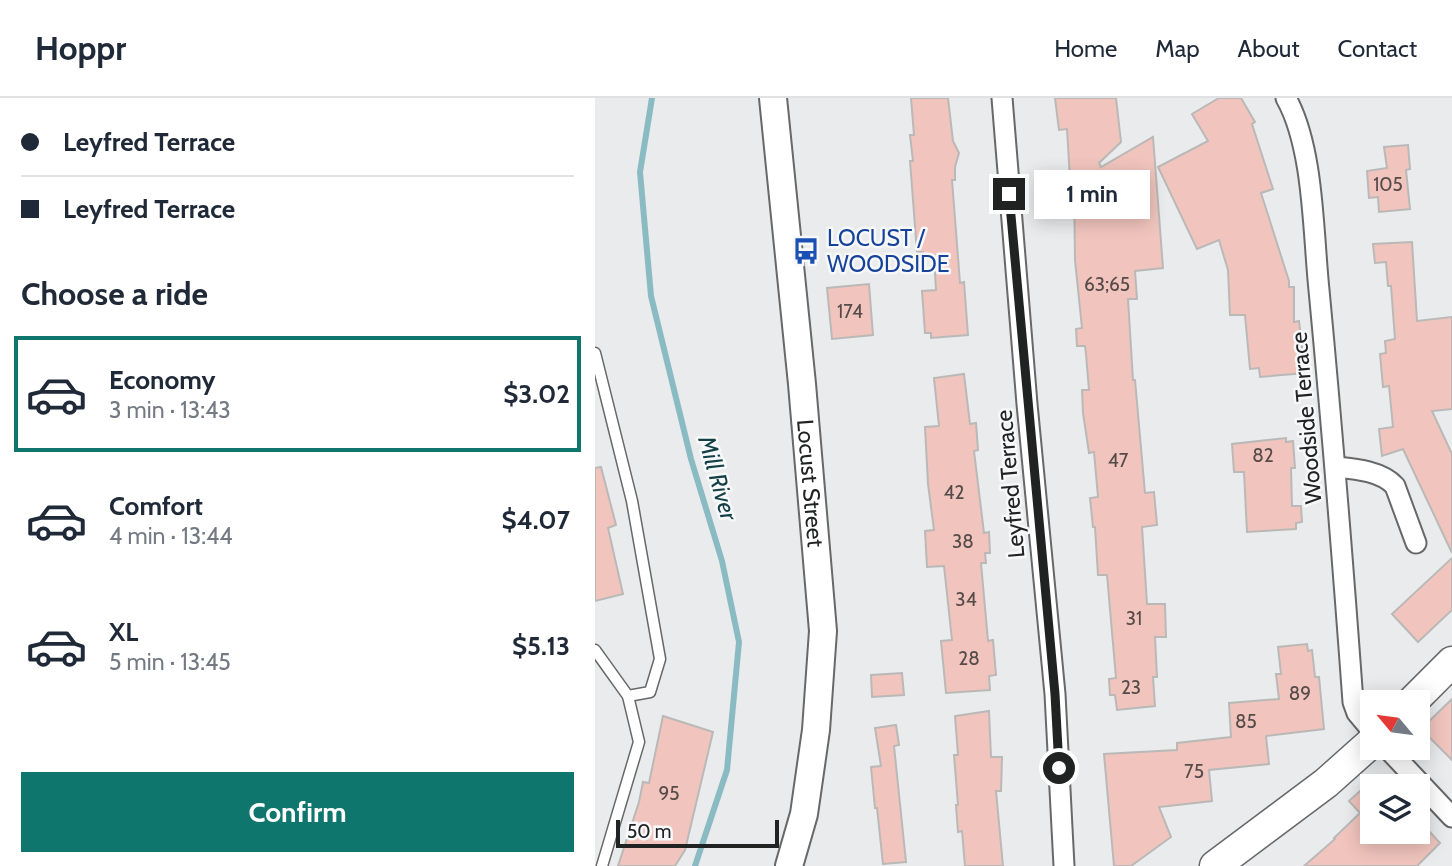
<!DOCTYPE html>
<html lang="en">
<head>
<meta charset="utf-8">
<style>
	body { margin:0; font-family:Cabin,sans-serif; background:#f6f6f7; color:#1f2937; height:100vh; display:flex; flex-direction:column; font-size:26px; white-space:nowrap }
	* { box-sizing:border-box; margin:0 }
	p { font-size:23px; color:#747a83 }
	.icon { flex:none; width:38px; height:38px; fill:none; stroke:currentColor; stroke-width:2; stroke-linecap:round; stroke-linejoin:round }
	.map { position:relative; flex:1; overflow:hidden }
	.sheet { display:flex; flex-direction:column; background:#fff; width:595px }
	.sheet>* { flex:none }
	.guide { display:grid; align-content:center; height:154px; padding:0 21px; background:#fff }
	.needle { width:46px; rotate:299deg }
	.controls { position:absolute; left:765px; top:592px; display:grid; gap:14px }
	.controls a { display:grid; place-items:center; width:70px; height:70px; border-radius:0px; background:#fff; box-shadow:0 4px 18px #0003; font-size:35px }
	.scale { position:absolute; left:21px; bottom:18px; width:163px; box-sizing:border-box; padding-left:7px; border:4px solid #212222; border-top:0; font-size:19px; line-height:24px; white-space:nowrap; color:#212222; -webkit-text-stroke:5px #f7f8f9; paint-order:stroke }
	.end { position:absolute; width:32px; height:32px; margin:-16px; border:9px solid #212222; background:#fff; box-shadow:0 0 0 4px #fff }
	.from { border-radius:50% }
	.bubble { position:absolute; height:49px; border-radius:0px; background:#fff; box-shadow:0 4px 18px #0003; font-size:23px; font-weight:700; line-height:49px; text-align:center }
	.guide b { display:flex; align-items:center; gap:24px; height:66px; font-size:26px }
	.guide b+b { border-top:2px solid #e0e1e3 }
	.guide i { width:18px; height:18px; background:#1f2937 }
	ul { padding:0; list-style:none }
	li { display:flex; align-items:center; gap:21px; height:116px; margin:0 14px 10px; padding:0 7px; border:4px solid transparent; border-radius:0px }
	li div { flex:1 }
	li b { display:block; font-size:26px }
	li em { font-style:normal; font-weight:700 }
	li.current { border-color:#0f766e }
	li>.icon { width:63px; height:63px; stroke-width:1.5 }
	h2 { padding:0 21px; font-size:32px; line-height:84px }
	.button { display:flex; gap:14px; margin-top:auto; padding:14px 21px }
	.button a { flex:1; height:80px; border-radius:0px; background:#0f766e; color:#fff; font-size:28px; font-weight:700; line-height:80px; text-align:center }
	header { display:flex; align-items:center; gap:42px; box-sizing:border-box; height:98px; padding:0 35px; background:#fff; border-bottom:2px solid #e0e1e3 }
	header strong { font-size:33px }
	nav { display:flex; gap:38px; margin-inline-start:auto; font-size:24px }
	main { display:flex; flex:1; min-height:0 }
	.map>svg:first-child { display:block }
	.lines { fill:none; stroke-linecap:round; stroke-linejoin:round }
	.stream { stroke:#8abbc3; stroke-width:6 }
	.building { fill:#f1c5bd; stroke:#bab9b8; stroke-width:2 }
	.lane-casing { stroke:#686869; stroke-width:13 }
	.street-casing { stroke:#686869; stroke-width:23 }
	.secondary-casing { stroke:#686869; stroke-width:30 }
	.primary-casing { stroke:#686869; stroke-width:33 }
	.lane { stroke:#fff; stroke-width:10 }
	.street { stroke:#fff; stroke-width:19 }
	.secondary { stroke:#fff; stroke-width:26 }
	.primary { stroke:#fff; stroke-width:30 }
	.route { stroke:#212222; stroke-width:9 }
	.labels { text-anchor:middle; dominant-baseline:central; stroke-width:5; stroke-linejoin:round; paint-order:stroke }
	.number-label { font-size:19px; fill:#554b49 }
	.transit-label { font-size:23px; fill:#164399; stroke:#f7f8f9; text-anchor:start }
	.street-label { font-size:23px; fill:#212222; stroke:#f7f8f9 }
	.water-label { font-size:24px; font-style:italic; fill:#113f45; stroke:#f7f8f9 }
</style>
</head>
<body>
<header>
<strong>Hoppr</strong>
<nav><a>Home</a><a>Map</a><a>About</a><a>Contact</a></nav>
</header>
<main>
<section class="sheet">
<div class="guide">
<b><i class="from"></i>Leyfred Terrace</b>
<b><i></i>Leyfred Terrace</b>
</div>
<h2>Choose a ride</h2>
<ul>
<li class="current"><svg class="icon" aria-label="car" viewBox="0 0 24 24"><path d="M5 17H2v-5l4-1 3-4h7l3 4 3 1v5h-3M9 17h6M6 11h13"/><circle cx="7" cy="17" r="2"/><circle cx="17" cy="17" r="2"/></svg><div><b>Economy</b><p>3 min · 13:43</p></div><em>$3.02</em></li>
<li><svg class="icon" aria-label="car" viewBox="0 0 24 24"><path d="M5 17H2v-5l4-1 3-4h7l3 4 3 1v5h-3M9 17h6M6 11h13"/><circle cx="7" cy="17" r="2"/><circle cx="17" cy="17" r="2"/></svg><div><b>Comfort</b><p>4 min · 13:44</p></div><em>$4.07</em></li>
<li><svg class="icon" aria-label="car" viewBox="0 0 24 24"><path d="M5 17H2v-5l4-1 3-4h7l3 4 3 1v5h-3M9 17h6M6 11h13"/><circle cx="7" cy="17" r="2"/><circle cx="17" cy="17" r="2"/></svg><div><b>XL</b><p>5 min · 13:45</p></div><em>$5.13</em></li>
</ul>
<div class="button"><a>Confirm</a></div>
</section>
<div class="map">
<svg width="857" height="768" viewBox="0 0 857 768">
	<rect width="100%" height="100%" fill="#eaebec"/>
	<g class="lines">
		<!-- stream -->
		<path class="stream" d="M57,0L45,74L56,198L96,361L127,463L144,544L132,672L100,768"/>
	</g>
	<!-- building -->
	<g class="building">
		<path d="M316,0H353L358,43L364,55L360,69V82H357L365,185L369,184L373,237L336,240V235H330L327,193L341,192L339,159L329,160L328,154H322L315,63H318L315,37H319Z"/>
		<path d="M460,0H521L526,44L504,65L506,69L558,39L568,170L540,173L542,201H533L538,282H540L550,395L559,394L562,427L547,429L552,506H570L571,539H560L562,579H558L560,608L522,612L520,597H515L514,581L521,580L512,477H503L500,429H498L495,400L503,399L499,354L494,355L488,315L487,292H494L491,256L490,248H482L481,231L487,230L480,162L479,81H475L472,31L464,32Z"/>
		<path d="M624,0H646L660,24L657,26L678,91L666,95L694,183V189H699V224L704,223L710,275L665,279L664,270L655,271L650,217H635L633,172L624,142L602,151L563,69L613,43L597,16Z"/>
		<path d="M813,47L815,71L811,72L815,111L784,114L783,99L774,100L772,73L792,70L789,49Z"/>
		<path d="M817,144L822,223L857,219V311L837,313L857,356V455L808,351L787,358L784,331L798,329L794,288L788,289L785,256L791,255L790,243L800,241L796,188H793L791,164L780,165L778,146Z"/>
		<path d="M274,186L278,237L237,241L232,190Z"/>
		<path d="M369,276L375,326L381,325L383,352L379,353L389,435L394,434L395,455H390L391,465H386L393,543L398,542L401,577L394,578L395,592L351,595L346,543L357,542L349,468L332,469L330,433L339,432L333,386L330,329L344,328L339,280Z"/>
		<path d="M691,340V344L698,343L700,370H696L697,408H706L707,424L701,425V431L652,434L649,374H639L637,346Z"/>
		<path d="M6,369L21,427L13,430L28,496L0,503V370Z"/>
		<path d="M857,460V512L823,544L797,516Z"/>
		<path d="M712,546L713,553L717,552L720,579H724L729,631L671,638L674,666L614,672L617,703L564,709L576,739L536,768H519L509,656L582,652V645L636,639L634,605L684,601L681,576H686L683,549Z"/>
		<path d="M307,575L309,597L277,599L276,577Z"/>
		<path d="M857,601V662L826,631Z"/>
		<path d="M394,613L396,659H407L406,693H401L408,768H370L367,733L363,734L361,707H363L359,657H363L360,618Z"/>
		<path d="M68,618L118,634L90,752L80,768H23L44,704L48,684L54,685Z"/>
		<path d="M301,627L304,647L299,648L311,764L288,766L282,710H280L276,669L286,668L280,630Z"/>
		<path d="M777,682V733H834L845,745L822,768H709L740,741L739,740L765,715L754,703Z"/>
	</g>
	<g class="lines">
		<defs>
			<g id="lane">
				<path d="M0,255L37,403L65,561L55,594L33,598"/>
				<path d="M0,552L33,598L44,644L7,768"/>
			</g>
			<g id="street">
				<path d="M407,0L432,306L460,596L469,768"/>
				<path d="M691,0C719,50 718,135 724,192C737,329 748,466 758,604L762,615L777,633"/>
				<path d="M741,369C761,371 786,373 800,388L821,445"/>
				<path d="M791,649L857,719"/>
			</g>
			<g id="secondary">
				<path id="s1" d="M178,0L207,286L228,533L221,632L209,716L194,768"/>
			</g>
			<g id="primary">
				<path d="M817,604L857,564"/>
				<path d="M620,768L731,685L777,644"/>
			</g>
		</defs>
		<!-- lane casing -->
		<use href="#lane" class="lane-casing"/>
		<!-- street casing -->
		<use href="#street" class="street-casing"/>
		<!-- secondary casing -->
		<use href="#secondary" class="secondary-casing"/>
		<!-- primary casing -->
		<use href="#primary" class="primary-casing"/>
		<!-- lane -->
		<use href="#lane" class="lane"/>
		<!-- street -->
		<use href="#street" class="street"/>
		<!-- secondary -->
		<use href="#secondary" class="secondary"/>
		<!-- primary -->
		<use href="#primary" class="primary"/>
	</g>
	<g class="lines">
		<!-- route -->
		<path class="route" d="M414,96L460,596L464,670"/>
	</g>
	<!-- icons -->
	<defs>
		<symbol id="bus-bare" viewBox="-9 -9 18 18"><path d="M-5-6H5V4H4V6H2V4H-2V6H-4V4H-5ZM-3.5-4V0h7V-4ZM-3.5 1.2v1.5H-2V1.2ZM2 1.2v1.5H3.5V1.2Z" fill="#1a4fb4" stroke="#f7f8f9" stroke-width="2.5" paint-order="stroke"/></symbol>
	</defs>
	<g fill-rule="evenodd">
		<use href="#bus-bare" x="192" y="134" width="38" height="38"/>
	</g>
	<g class="labels">
		<!-- number labels -->
		<g class="number-label">
			<text x="793" y="86">105</text>
			<text x="512" y="186">63;65</text>
			<text x="255" y="213">174</text>
			<text x="668" y="357">82</text>
			<text x="523" y="362">47</text>
			<text x="359" y="394">42</text>
			<text x="368" y="443">38</text>
			<text x="371" y="501">34</text>
			<text x="539" y="520">31</text>
			<text x="374" y="560">28</text>
			<text x="536" y="589">23</text>
			<text x="705" y="595">89</text>
			<text x="651" y="623">85</text>
			<text x="599" y="673">75</text>
			<text x="74" y="695">95</text>
		</g>
		<!-- transit labels -->
		<g class="transit-label">
			<text x="232" y="140">LOCUST /<tspan x="232" dy="26">WOODSIDE</tspan></text>
		</g>
		<!-- street labels -->
		<g class="street-label">
			<text transform="translate(711 320) rotate(-95)">Woodside Terrace</text>
			<text stroke="none"><textPath href="#s1" startOffset="387">Locust Street</textPath></text>
			<text transform="translate(415 386) rotate(-95)">Leyfred Terrace</text>
		</g>
		<!-- water labels -->
		<g class="water-label">
			<text transform="translate(123 380) rotate(74)">Mill River</text>
		</g>
	</g>
</svg>
<div class="controls">
<a><svg class="needle" viewBox="-14 -14 28 28"><path d="M0-13l5 13h-10z" fill="#e53935"/><path d="M0 13l5-13h-10z" fill="#747a83"/></svg></a>
<a><svg class="icon" aria-label="layers" viewBox="0 0 24 24"><path d="M12 4l9 5-9 5-9-5zM3 14l9 5 9-5"/></svg></a>
</div>
<div class="scale">50 m</div>
<i class="end from" style="left:464px;top:670px"></i>
<i class="end" style="left:414px;top:96px"></i>
<div class="bubble" style="left:439px;top:72px;width:116px">1 min</div>
</div>
</main>
</body>
</html>
